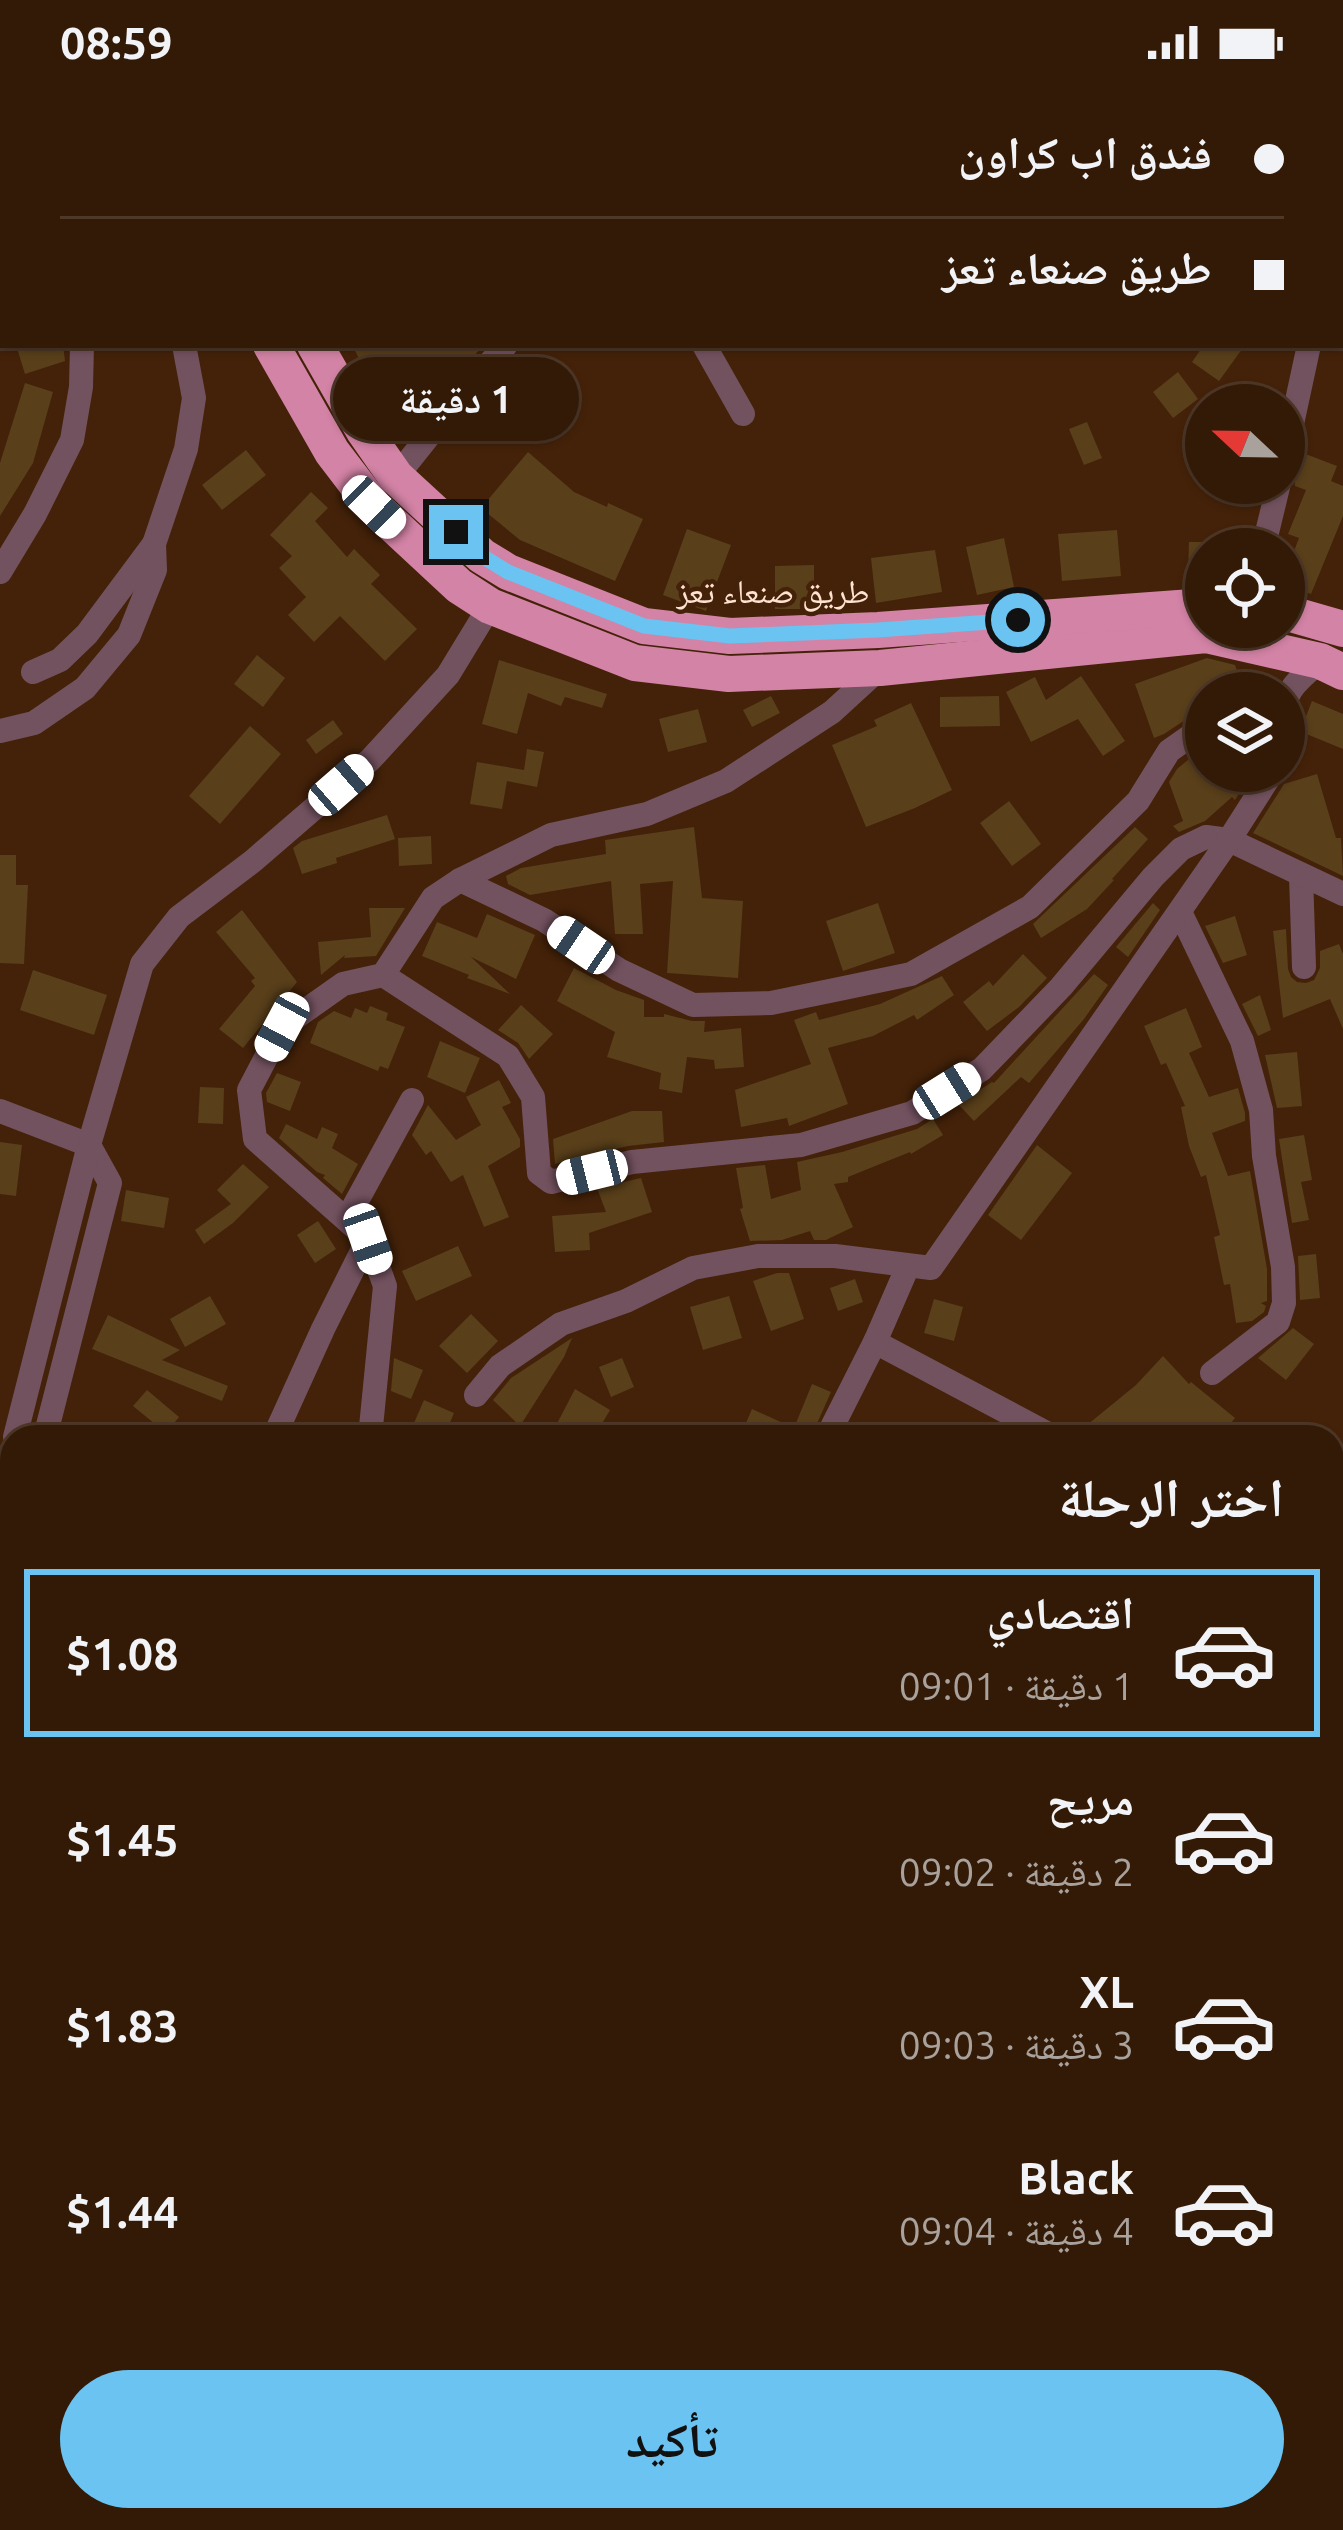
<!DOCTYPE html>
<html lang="ar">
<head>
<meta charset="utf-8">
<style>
	body { margin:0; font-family:Ubuntu,"Noto Naskh Arabic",sans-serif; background:#3b2311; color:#f1f3f6; direction:rtl; height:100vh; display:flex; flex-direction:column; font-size:45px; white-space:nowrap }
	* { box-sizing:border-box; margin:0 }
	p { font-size:39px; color:#a9a19b }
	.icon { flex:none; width:66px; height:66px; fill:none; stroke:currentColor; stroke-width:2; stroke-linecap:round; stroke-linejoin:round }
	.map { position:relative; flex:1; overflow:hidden; direction:ltr }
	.sheet { position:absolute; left:0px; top:1341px; width:1344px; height:1107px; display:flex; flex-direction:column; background:#331a07; border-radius:36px 36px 0 0; box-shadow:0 3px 9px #0004,0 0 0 3px #4e3828; direction:rtl }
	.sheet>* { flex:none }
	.hud { position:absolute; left:0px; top:0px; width:1344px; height:264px; box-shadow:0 3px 9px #0004,0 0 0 3px #4e3828; direction:rtl; display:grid; align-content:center; height:264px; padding:0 60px; background:#331a07 }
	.needle { width:78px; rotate:292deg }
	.controls { position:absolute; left:1185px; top:300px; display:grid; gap:24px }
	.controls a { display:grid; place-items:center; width:120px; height:120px; border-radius:50%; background:#331a07; box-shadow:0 3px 9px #0004,0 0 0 3px #4e3828; font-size:60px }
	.end { position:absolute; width:54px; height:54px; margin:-27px; border:15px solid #6ac3f1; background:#111; box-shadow:0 0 0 6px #111 }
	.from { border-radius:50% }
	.bubble { position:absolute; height:84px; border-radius:42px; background:#331a07; box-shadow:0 3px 9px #0004,0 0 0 3px #4e3828; font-size:39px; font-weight:700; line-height:84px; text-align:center; direction:rtl }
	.car { position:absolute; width:36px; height:72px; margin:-36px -18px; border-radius:15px; box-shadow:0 0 9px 3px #0007; background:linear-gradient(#fff 24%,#345 0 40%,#fff 0 76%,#345 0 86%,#fff 0) }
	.hud b { display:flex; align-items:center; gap:42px; height:114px; font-size:45px }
	.hud b+b { border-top:3px solid #4e3828 }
	.hud i { width:30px; height:30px; background:#f1f3f6 }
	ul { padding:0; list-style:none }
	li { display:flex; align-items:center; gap:36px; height:168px; margin:0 24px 18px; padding:0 36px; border:6px solid transparent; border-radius:0px }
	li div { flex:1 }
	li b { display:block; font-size:45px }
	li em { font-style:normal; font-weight:700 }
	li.current { border-color:#6ac3f1 }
	li>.icon { width:108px; height:108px; stroke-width:1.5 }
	h2 { padding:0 60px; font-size:54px; line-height:144px }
	.action { display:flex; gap:24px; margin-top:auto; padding:24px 60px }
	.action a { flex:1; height:138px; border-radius:72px; background:#6ac3f1; color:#111; font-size:48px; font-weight:700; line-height:138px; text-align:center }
	.status { display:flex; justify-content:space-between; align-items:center; height:84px; padding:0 60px; background:#331a07; direction:ltr }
	.status svg { height:33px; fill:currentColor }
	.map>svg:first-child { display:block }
	.building { fill:#593f1a }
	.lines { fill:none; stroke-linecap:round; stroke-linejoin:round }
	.minor { stroke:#73525f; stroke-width:24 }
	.highway { stroke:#d383a5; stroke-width:36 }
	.route { stroke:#6ac3f1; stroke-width:15 }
	.labels { text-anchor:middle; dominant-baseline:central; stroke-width:9; stroke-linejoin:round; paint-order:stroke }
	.street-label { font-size:33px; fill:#ffe2d0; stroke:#442209 }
</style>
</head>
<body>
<div class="status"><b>08:59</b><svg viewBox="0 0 49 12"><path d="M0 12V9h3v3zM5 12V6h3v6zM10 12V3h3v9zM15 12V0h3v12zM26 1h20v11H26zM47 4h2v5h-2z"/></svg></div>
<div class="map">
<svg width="1343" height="2446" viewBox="0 0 1343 2446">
	<rect width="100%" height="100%" fill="#442209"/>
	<!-- building -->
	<g class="building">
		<path d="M16,261H63L65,277L25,290Z"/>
		<path d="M352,261H484L423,325L385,289L379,313Z"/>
		<path d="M1204,261H1245L1219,297L1192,278Z"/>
		<path d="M1178,288L1198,315L1173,334L1153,308Z"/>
		<path d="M25,299L53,308L33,379L0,432V379Z"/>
		<path d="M1231,301L1276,308L1274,321H1228Z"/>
		<path d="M1087,338L1102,374L1084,381L1069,345Z"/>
		<path d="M246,366L266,391L222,426L202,401Z"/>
		<path d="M528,368L574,408L607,423L608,419L643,435L615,497L520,456L481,424Z"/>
		<path d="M1303,369L1337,382L1331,397L1343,402V432L1311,510L1284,500V493L1299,454L1288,450L1306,406L1295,402L1294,392Z"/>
		<path d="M311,408L328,424L315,437L347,473L354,465L380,491L371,500L417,545L385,577L340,532L314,558L288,531L306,513L279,484L292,472L270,451Z"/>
		<path d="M687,445L731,461L706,527L663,511Z"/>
		<path d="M1117,446L1121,492L1062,497L1058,450Z"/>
		<path d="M1004,454L1014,503L977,511L966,463Z"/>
		<path d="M1189,458H1206V489H1188Z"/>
		<path d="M935,466L942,508L876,519L871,474Z"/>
		<path d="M814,481V525H775V482Z"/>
		<path d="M257,571L285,594L263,623L234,600Z"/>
		<path d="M1207,574L1235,581L1245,609H1206V625L1197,628L1164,650L1154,654L1135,600Z"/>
		<path d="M499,576L607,610L602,624L565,613L561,622L528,609L517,650L482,640Z"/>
		<path d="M1081,592L1125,657L1103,672L1078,635L1031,658L1006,608L1035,593L1046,616Z"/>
		<path d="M771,612L780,629L752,643L743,626Z"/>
		<path d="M999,612L1000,642L940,643V613Z"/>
		<path d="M1312,617L1343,630V665L1304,649L1303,640Z"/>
		<path d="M911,619L952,706L915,724L866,743L832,661L877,642L874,636Z"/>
		<path d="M698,625L707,658L668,668L659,635Z"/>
		<path d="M333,636L343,650L316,670L306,656Z"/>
		<path d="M250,642L281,670L220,740L189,712Z"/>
		<path d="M1206,661V687H1248L1245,691L1250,692L1235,716L1232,713L1205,737L1179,748L1173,742L1183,737L1169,698L1177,685Z"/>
		<path d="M527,665L544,668L537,703L507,697L502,725L470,720L477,678L524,686Z"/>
		<path d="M1317,690L1336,754H1341L1343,792L1253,749L1284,700Z"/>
		<path d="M1009,717L1041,760L1012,782L980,739Z"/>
		<path d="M387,731L395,755L336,774L337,779L302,790L293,764L302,757Z"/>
		<path d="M694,743L702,814L743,817L738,894L667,889L673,797L640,800L643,850H615L611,797L530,811L508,800L506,792L521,784L606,770L605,756Z"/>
		<path d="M1135,743L1148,755L1112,795L1114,796L1087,825L1041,854L1033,840Z"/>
		<path d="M431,752L432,780L399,782L398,754Z"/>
		<path d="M0,771H16V801H28L24,880L0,879Z"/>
		<path d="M878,819L895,869L843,887L826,837Z"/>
		<path d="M1153,819L1160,826L1128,873L1116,863Z"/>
		<path d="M369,824H405L376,872L344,874L345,871L321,891L318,858L371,853Z"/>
		<path d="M242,826L297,898L243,964L219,945L255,902L251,897L255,894L216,848Z"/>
		<path d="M487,830L535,851L516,895L471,873L510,910L467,894L469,891L422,872L437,838L477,854Z"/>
		<path d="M1235,832L1247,871L1223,879L1205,842Z"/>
		<path d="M1286,845L1288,885L1291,893L1297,898L1306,899L1314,896L1320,884V867L1339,860L1343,870V945L1330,915L1283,934L1273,847Z"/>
		<path d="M1023,870L1047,894L1019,923L987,947L963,918L989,897L993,902Z"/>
		<path d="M574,884L616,906L644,916V933H664V930L692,937H705L704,948L741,944L744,983L715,985L714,976L687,973L682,1009L659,1005L661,989L607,973L615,948L557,917Z"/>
		<path d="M33,886L107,911L94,951L20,926Z"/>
		<path d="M1094,890L1108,901L1084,935L1029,999L1021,993L974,1037L958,1020L992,998L994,999Z"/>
		<path d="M942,892L954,911L917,936L914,931L873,952L828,964L848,1020L789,1042L787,1034L741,1043L735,1006L811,980L794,936L816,928L819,936L880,920Z"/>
		<path d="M1260,911L1271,946L1258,952L1242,920Z"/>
		<path d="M521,921L553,950L529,975L518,959L498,946Z"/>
		<path d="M370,922L388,929L386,936L405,943L388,985L380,982L378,987L310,959L318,938L334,927L351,934L355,924L367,929Z"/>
		<path d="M1186,924L1202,963L1189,969L1209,1013L1238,1004L1245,1029V1037L1212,1049L1228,1092L1250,1087L1267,1185V1217L1261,1219L1266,1222L1264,1228L1252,1237L1236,1239L1230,1200L1224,1201L1214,1153L1220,1151L1206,1091L1201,1093L1189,1062L1181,1023L1185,1022L1166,979L1161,981L1144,942Z"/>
		<path d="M440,957L480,974L465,1009L427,993Z"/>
		<path d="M1297,968L1302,1022L1277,1024L1265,971Z"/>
		<path d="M277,989L301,998L290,1027L267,1018L266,1009Z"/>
		<path d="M499,996L511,1019L502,1023L520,1055V1063L488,1082L509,1133L484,1143L463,1091L451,1098L431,1067L426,1071L412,1051L428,1021L456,1056L481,1041L466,1013Z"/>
		<path d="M200,1003L224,1004L223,1040L198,1039Z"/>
		<path d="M632,1027H662L664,1058L628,1062L555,1080L553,1055Z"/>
		<path d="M933,1035L943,1051L911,1070L910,1068L848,1093V1098L834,1100L853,1143L826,1156H814L810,1147L782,1156L750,1157L740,1125L743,1124L736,1084L765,1081L771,1115L801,1106L797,1078L842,1068L917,1045Z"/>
		<path d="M286,1040L317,1055L322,1043L338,1050L332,1064L358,1080L342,1110L323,1094L325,1091L317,1088L279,1054Z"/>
		<path d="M1304,1051L1312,1096L1301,1098L1309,1136L1292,1139L1279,1055Z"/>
		<path d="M0,1058L22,1061L16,1112L0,1110Z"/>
		<path d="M1037,1061L1072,1089L1021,1156L988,1131Z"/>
		<path d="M243,1080L269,1103L233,1139L204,1160L195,1146L231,1120L217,1106Z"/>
		<path d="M641,1094L652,1128L589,1149L590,1166L555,1168L552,1132L606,1128L597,1104Z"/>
		<path d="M126,1106L169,1114L164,1144L121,1137Z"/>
		<path d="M318,1137L336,1165L315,1179L297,1151Z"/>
		<path d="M458,1162L472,1192L416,1217L402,1187Z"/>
		<path d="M1316,1170L1320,1214L1300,1216L1298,1172Z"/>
		<path d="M777,1189H789L804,1235L771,1247L753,1197Z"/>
		<path d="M855,1195L863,1218L838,1227L830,1204Z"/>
		<path d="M210,1212L226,1240L185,1263L170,1235Z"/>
		<path d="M729,1212L742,1254L703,1266L690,1223Z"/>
		<path d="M934,1215L963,1223L954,1257L924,1249Z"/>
		<path d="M471,1230L498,1257L467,1289L439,1262Z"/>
		<path d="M108,1231L180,1266L162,1276L228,1302L222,1317L92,1265Z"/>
		<path d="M1293,1244L1314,1260L1286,1296L1258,1274Z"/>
		<path d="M572,1254L564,1273L520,1342L493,1316L511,1294Z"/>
		<path d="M1163,1272L1189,1300L1191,1298L1235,1334L1220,1353H1097L1087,1341L1136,1301Z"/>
		<path d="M394,1274L423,1286L411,1315L391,1307Z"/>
		<path d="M622,1274L634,1303L611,1313L599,1283Z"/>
		<path d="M812,1300L831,1308L811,1353H740L752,1325L794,1344Z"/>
		<path d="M575,1305L610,1326L594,1353H550Z"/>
		<path d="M147,1306L179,1333L166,1349L133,1322Z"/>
		<path d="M424,1316L454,1329L444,1353H408Z"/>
	</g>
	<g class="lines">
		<!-- minor -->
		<g class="minor">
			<path d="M355,3L357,0"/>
			<path d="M543,3L546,0"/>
			<path d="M749,3L752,0"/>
			<path d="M0,96L3,100"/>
			<path d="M1341,106L1343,101"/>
			<path d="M704,261L743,330"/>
			<path d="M1284,377L1309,261"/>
			<path d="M396,393L466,305L506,261"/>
			<path d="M1263,465L1279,399"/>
			<path d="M0,488L35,430L72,356L81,303L82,261"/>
			<path d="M33,588L60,576L87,550L154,460"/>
			<path d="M0,647L34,639L85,604L129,551L155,486L154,460L186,365L194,314L184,261"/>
			<path d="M1284,664C1291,645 1285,643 1285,625C1285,604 1306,590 1320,577"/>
			<path d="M1301,791L1304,883"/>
			<path d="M460,796L544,836L619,886L693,921L771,919L844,904L911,890L1030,823L1138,717L1169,667L1206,641"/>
			<path d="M1180,828L1242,957L1261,1026L1264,1072L1283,1183L1284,1219L1278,1238L1212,1289"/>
			<path d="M383,891L508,972L533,1013L539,1089L551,1098L632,1078L801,1061L912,1029L982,985L1061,903L1153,793L1181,765L1206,753L1229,756L1343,810"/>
			<path d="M0,1027L89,1061L110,1099L45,1353"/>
			<path d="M347,1135L412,1016"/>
			<path d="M368,1155L385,1202L370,1353"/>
			<path d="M875,1258L1054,1353"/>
			<path d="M476,1311L500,1282L561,1240L626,1217L693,1184L758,1172H835L931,1184L1229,756L1273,687"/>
			<path d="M15,1353L89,1061L142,880L179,833L253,777L370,676L448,591L490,522"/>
			<path d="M274,1353L323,1245L368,1155L255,1055L249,1006L282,943L343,900L383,891L433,814L460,796L551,751L647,730L726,697L832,628L880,584"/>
			<path d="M827,1353L875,1258L908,1182"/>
			<path d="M0,1414L12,1366"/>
			<path d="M1332,1417L1343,1408"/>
			<path d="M0,1523L12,1482"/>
			<path d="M1332,1591L1343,1596"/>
			<path d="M1332,1974L1343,1976"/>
			<path d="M1332,2047L1343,2022"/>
			<path d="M0,2232L12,2234"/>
			<path d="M0,2392L12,2385"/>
			<path d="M596,2436L613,2446"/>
			<path d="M1085,2436L1100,2446"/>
			<path d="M183,2446L194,2436"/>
			<path d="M248,2446L250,2436"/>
			<path d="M416,2446L417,2436"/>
			<path d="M818,2446L831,2436"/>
			<path d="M1179,2446L1183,2436"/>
		</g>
		<!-- highway -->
		<g class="highway">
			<path d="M111,0L113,3"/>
			<path d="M158,0L160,3"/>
			<path d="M271,261L332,368L374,423L459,502L490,522L635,579L729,590L880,584L1206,551L1320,577L1343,588"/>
			<path d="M315,261L364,347L396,393L482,472L508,488L644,542L730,552L878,546L1206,522"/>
			<path d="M1284,528L1343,545"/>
		</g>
	</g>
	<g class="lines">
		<!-- route -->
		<path class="route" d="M456,448L482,472L508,488L644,542L730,552L878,546L1018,536"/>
	</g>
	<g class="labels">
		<!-- street labels -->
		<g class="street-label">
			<text x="773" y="506">طريق صنعاء تعز</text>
		</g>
	</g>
</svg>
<div class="controls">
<a><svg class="needle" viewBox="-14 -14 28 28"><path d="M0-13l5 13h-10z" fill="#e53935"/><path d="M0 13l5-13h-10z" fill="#a9a19b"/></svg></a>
<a><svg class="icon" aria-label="locate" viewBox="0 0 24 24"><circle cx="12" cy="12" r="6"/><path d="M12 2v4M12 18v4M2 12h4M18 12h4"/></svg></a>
<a><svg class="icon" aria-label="layers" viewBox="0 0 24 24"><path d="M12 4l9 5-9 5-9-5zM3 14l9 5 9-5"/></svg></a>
</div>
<i class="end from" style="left:1018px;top:536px"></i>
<i class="end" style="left:456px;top:448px"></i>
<div class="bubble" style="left:333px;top:273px;width:246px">1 دقيقة</div>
<i class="car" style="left:374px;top:423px;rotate:134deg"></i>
<i class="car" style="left:341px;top:701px;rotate:49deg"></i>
<i class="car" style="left:581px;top:861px;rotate:304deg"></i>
<i class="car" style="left:282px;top:943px;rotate:208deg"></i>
<i class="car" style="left:947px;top:1007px;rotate:58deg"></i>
<i class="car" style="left:592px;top:1088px;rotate:256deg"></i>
<i class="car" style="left:368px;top:1155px;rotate:161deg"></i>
<div class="hud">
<b><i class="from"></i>فندق اب كراون</b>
<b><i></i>طريق صنعاء تعز</b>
</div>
<section class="sheet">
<h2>اختر الرحلة</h2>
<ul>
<li class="current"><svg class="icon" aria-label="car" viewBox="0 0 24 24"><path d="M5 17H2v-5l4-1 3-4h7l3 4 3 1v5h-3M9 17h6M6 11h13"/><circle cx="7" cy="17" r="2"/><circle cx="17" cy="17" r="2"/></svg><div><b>اقتصادي</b><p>1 دقيقة · 09:01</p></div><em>$1.08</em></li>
<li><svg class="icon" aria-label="car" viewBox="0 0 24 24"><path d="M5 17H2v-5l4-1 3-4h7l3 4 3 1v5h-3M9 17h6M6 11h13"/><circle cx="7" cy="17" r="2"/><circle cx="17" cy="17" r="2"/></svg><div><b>مريح</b><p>2 دقيقة · 09:02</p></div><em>$1.45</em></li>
<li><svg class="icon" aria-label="car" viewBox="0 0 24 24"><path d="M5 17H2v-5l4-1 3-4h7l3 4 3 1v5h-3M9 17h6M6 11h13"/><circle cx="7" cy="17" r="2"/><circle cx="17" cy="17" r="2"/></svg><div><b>XL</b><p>3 دقيقة · 09:03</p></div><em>$1.83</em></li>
<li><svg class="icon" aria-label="car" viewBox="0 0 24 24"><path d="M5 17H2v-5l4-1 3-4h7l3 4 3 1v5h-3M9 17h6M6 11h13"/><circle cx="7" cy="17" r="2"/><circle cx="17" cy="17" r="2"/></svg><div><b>Black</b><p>4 دقيقة · 09:04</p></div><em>$1.44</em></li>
</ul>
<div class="action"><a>تأكيد</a></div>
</section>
</div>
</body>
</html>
